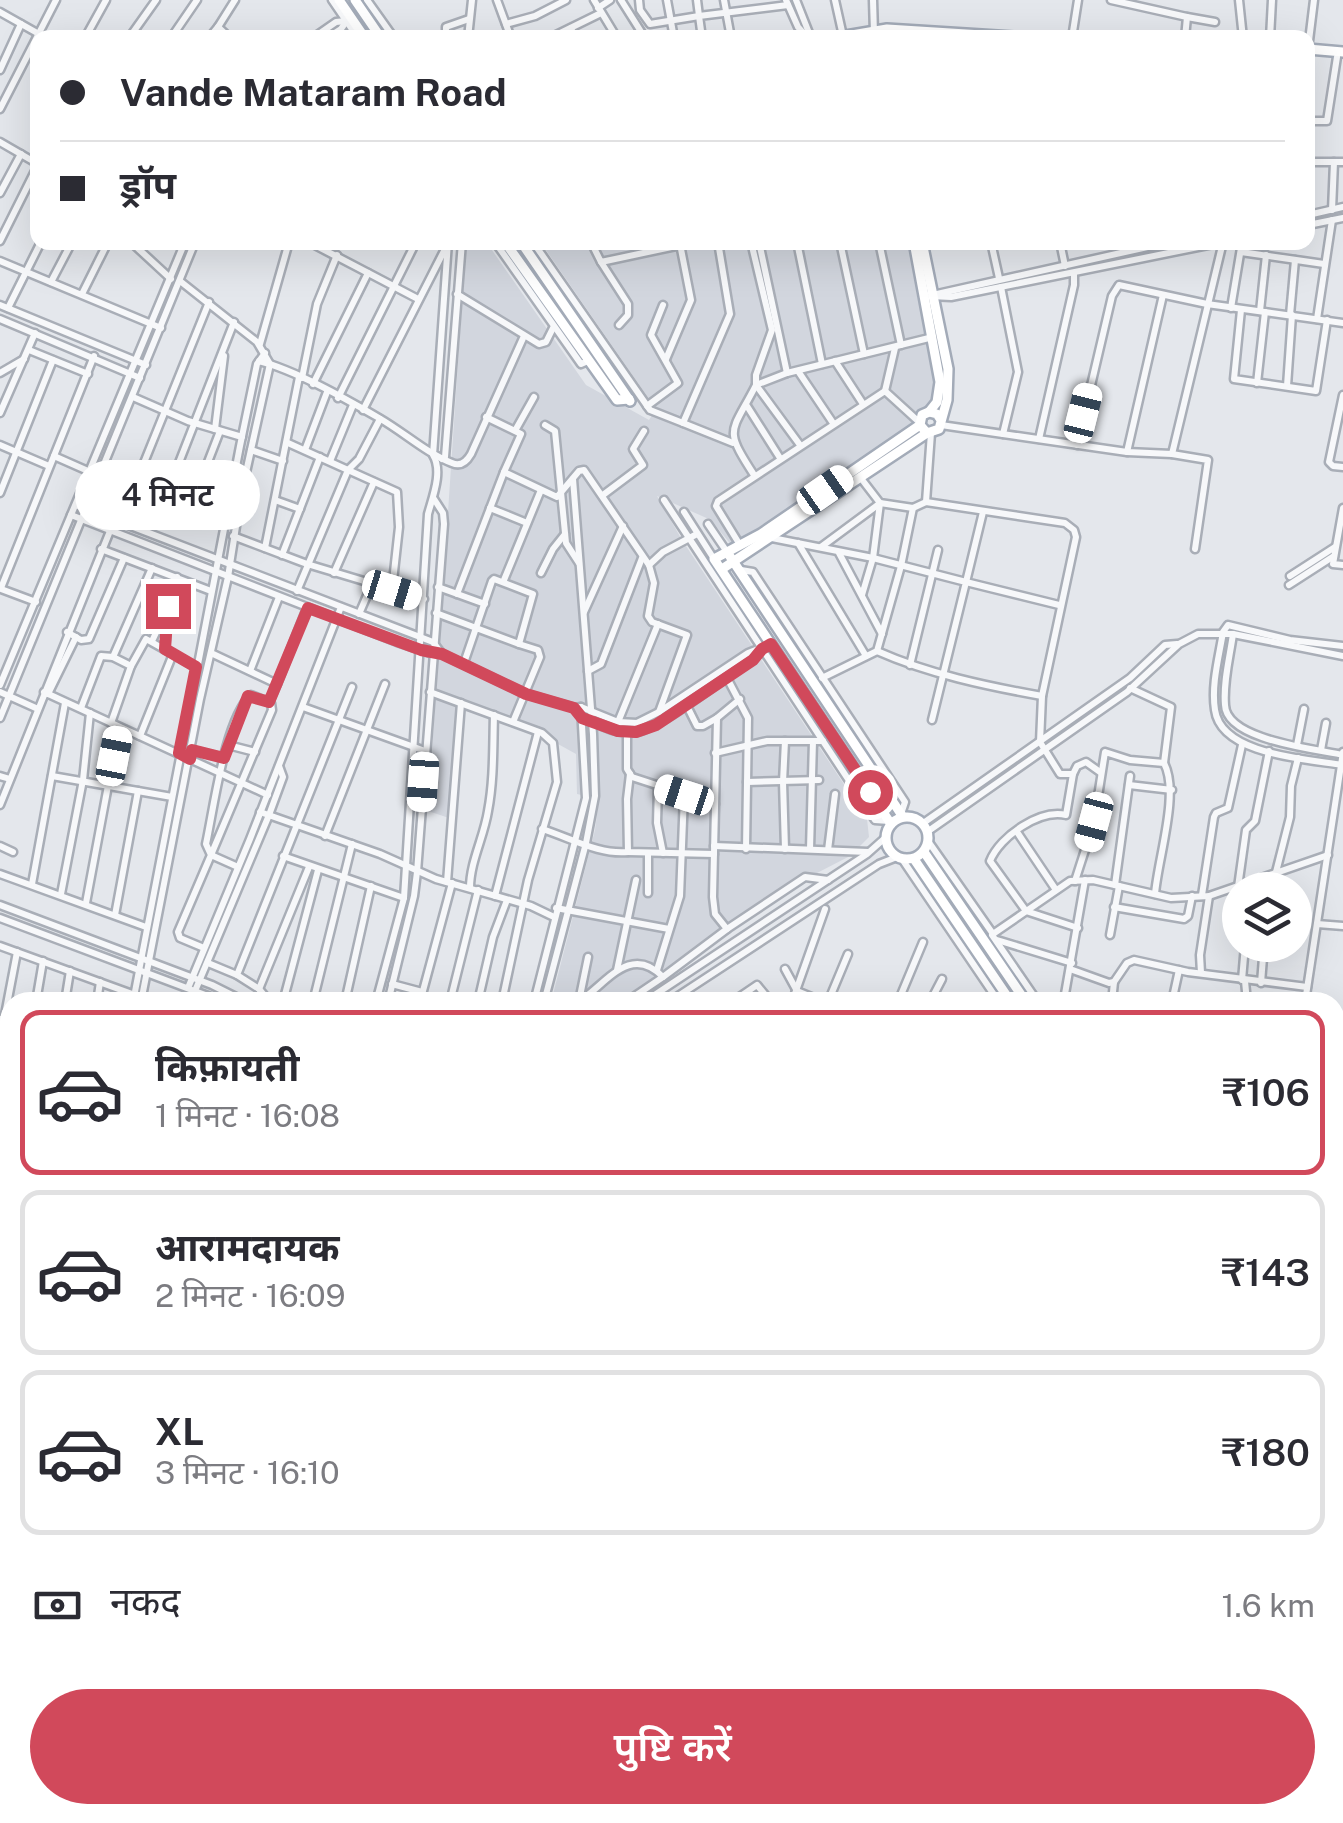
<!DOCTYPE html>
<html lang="hi">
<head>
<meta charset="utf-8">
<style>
	body { margin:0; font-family:"Public Sans","Noto Sans Devanagari",sans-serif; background:#f2f2f3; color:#2b2b33; height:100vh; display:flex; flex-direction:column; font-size:38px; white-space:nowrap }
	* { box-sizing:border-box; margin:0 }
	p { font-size:32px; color:#7c7c81 }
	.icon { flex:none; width:55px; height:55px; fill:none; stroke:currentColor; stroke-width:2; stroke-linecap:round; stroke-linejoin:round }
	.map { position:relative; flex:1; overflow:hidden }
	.drawer { position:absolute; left:0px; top:992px; width:1345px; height:832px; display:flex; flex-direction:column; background:#fff; border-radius:30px 30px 0 0; box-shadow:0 10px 40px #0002 }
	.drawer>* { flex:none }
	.guide { position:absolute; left:30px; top:30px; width:1285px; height:220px; border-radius:20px; box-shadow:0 10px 40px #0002; display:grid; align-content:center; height:220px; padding:0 30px; background:#fff }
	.controls { position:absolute; left:1222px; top:872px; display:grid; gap:20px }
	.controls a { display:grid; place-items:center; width:90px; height:90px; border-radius:50%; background:#fff; box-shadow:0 10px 40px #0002; font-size:50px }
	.end { position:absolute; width:45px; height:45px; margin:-22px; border:12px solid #d1495b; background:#fff; box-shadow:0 0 0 5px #fff }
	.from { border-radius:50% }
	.bubble { position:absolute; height:70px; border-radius:35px; background:#fff; box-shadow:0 10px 40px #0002; font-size:32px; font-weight:600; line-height:70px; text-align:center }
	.car { position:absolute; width:30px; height:60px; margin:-30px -15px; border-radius:12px; box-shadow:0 0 8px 2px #0007; background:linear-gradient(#fff 24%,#345 0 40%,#fff 0 76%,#345 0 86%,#fff 0) }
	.guide b { display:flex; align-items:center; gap:35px; height:95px; font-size:38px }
	.guide b+b { border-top:2px solid #e1e1e2 }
	.guide i { width:25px; height:25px; background:#2b2b33 }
	ul { padding:18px 0 0; list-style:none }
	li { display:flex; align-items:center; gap:30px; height:165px; margin:0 20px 15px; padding:0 10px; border:5px solid #e1e1e2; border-radius:20px }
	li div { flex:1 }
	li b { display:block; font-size:38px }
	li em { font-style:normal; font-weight:600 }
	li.current { border-color:#d1495b }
	li>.icon { width:90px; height:90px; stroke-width:1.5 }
	.pay { display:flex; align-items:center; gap:25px; height:110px; padding:0 30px; font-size:38px }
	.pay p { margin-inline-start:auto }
	.action { display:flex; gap:20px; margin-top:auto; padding:20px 30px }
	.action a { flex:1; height:115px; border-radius:60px; background:#d1495b; color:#fff; font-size:40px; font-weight:600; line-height:115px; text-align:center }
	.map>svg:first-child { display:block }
	.built { fill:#d2d6de }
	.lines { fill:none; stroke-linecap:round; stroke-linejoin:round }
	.minor-casing { stroke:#a9aeb7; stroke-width:11 }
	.major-casing { stroke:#a3abb8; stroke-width:14 }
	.minor { stroke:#f7f8fa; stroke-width:6 }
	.major { stroke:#fff; stroke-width:9 }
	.route { stroke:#d1495b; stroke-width:12 }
</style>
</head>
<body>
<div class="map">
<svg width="1343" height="1823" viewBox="0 0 1343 1823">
	<rect width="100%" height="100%" fill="#e4e7ec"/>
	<!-- built -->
	<path class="built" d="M466,243H487L586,385L649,420L656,409L541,243H908L932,355L935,389L931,408L914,423L732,546L711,520L657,496L682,540L867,819L869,837L850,856L817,873L806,874L618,1002H551L595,830L599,799L577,794L576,754L558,744L457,706L449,818L428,811Z"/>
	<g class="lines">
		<defs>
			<g id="minor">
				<path d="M332,0L358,38"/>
				<path d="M367,0L394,38"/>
				<path d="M497,0L511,38"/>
				<path d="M594,0L617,38"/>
				<path d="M621,0L645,38"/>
				<path d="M639,0L640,10L650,24L699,16L697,0"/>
				<path d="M667,0L674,38"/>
				<path d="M724,0L731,38"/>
				<path d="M786,0L798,27L808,38"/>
				<path d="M796,0L811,38"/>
				<path d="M835,0L843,36"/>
				<path d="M873,0L874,33"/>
				<path d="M1111,0L1187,17L1185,38"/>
				<path d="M1239,0L1243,38"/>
				<path d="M598,8L610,0"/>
				<path d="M0,12L39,34"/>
				<path d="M1187,17L1215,22"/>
				<path d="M506,24L535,16L566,0"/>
				<path d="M571,28L575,38"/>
				<path d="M85,38L106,0"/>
				<path d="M129,38L156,0"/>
				<path d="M171,38L197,0"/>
				<path d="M209,38L218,27"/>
				<path d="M230,38L218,27L235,0"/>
				<path d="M313,38L336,22L346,21"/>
				<path d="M327,38L341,29L348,19"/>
				<path d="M446,38V27L469,19"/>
				<path d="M468,38L472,0"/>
				<path d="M550,38L601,13"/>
				<path d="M702,38L699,16L788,5"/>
				<path d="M1072,38L1078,0"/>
				<path d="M1270,38L1272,0"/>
				<path d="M1308,49L1314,0"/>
				<path d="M0,70L21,24"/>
				<path d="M0,109L56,0"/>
				<path d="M1308,121H1327L1337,57"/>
				<path d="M0,142L38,164"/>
				<path d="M1308,162H1343"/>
				<path d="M0,193L21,154"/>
				<path d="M1332,210L1334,162"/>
				<path d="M1308,215L1343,207"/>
				<path d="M1308,225L1343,218"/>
				<path d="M0,241L38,165"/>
				<path d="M131,242L171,279"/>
				<path d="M309,242L418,299"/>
				<path d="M495,242L581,364L588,361"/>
				<path d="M533,242L650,410L683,423"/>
				<path d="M591,242L601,262L695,242"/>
				<path d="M718,242L730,314L683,423L733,443"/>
				<path d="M751,242L772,330L756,375V385L800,445"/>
				<path d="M759,242L787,373"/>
				<path d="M797,242L822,364"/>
				<path d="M840,242L864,354"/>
				<path d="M879,242L901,345"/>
				<path d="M991,242L999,278"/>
				<path d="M1060,242L1065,266"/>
				<path d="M1241,252L1324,264"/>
				<path d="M0,261L161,328"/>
				<path d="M601,262L628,304V315L619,325"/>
				<path d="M51,282L72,242"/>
				<path d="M1001,287L1018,372L1003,434"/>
				<path d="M82,294L108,242"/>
				<path d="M457,294L539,344L546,342L553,328"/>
				<path d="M937,294L1170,242"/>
				<path d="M931,296L951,297L1223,242L1172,454L1127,452L941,425"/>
				<path d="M0,305L146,365"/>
				<path d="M8,308L41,242"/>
				<path d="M1231,308L1242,242"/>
				<path d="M1241,310L1234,379L1316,391L1327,320"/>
				<path d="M1260,311L1266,255"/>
				<path d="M1290,315L1295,260"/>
				<path d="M0,319L140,378"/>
				<path d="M1317,319L1332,220"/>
				<path d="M260,344L289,242"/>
				<path d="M29,350L88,374"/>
				<path d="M666,359L691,300L680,244"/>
				<path d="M259,361C295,370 346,399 379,418C405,433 426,453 452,463C461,467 467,461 471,454L524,336"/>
				<path d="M835,361L863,404"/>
				<path d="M798,371L833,423"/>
				<path d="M0,373L24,359"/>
				<path d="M302,378L317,304L337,255"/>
				<path d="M1257,383L1265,312"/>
				<path d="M313,384L368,273"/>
				<path d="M1287,386L1292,315"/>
				<path d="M885,391L895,348"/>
				<path d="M1343,395L1329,462L1333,466L1343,467"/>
				<path d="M133,397L188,421L242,437"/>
				<path d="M338,398L413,248"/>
				<path d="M647,406L678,383L651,335L663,305"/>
				<path d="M747,406L780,458"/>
				<path d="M363,410L446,247"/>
				<path d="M0,413L35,333"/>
				<path d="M486,417L521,434L504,472L557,497L579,471L584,470L649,565L654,583L648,616L652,622L687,635L659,712"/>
				<path d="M380,419L359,459L348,470L397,492L399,527L392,590"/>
				<path d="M545,425L555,431L566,543L579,563"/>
				<path d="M215,429L224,356"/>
				<path d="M516,429L534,397"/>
				<path d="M1039,439L1074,285V273"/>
				<path d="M288,443L348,470L297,591"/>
				<path d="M0,445L49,466"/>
				<path d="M1077,445L1112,296L1119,285L1207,304L1343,323"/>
				<path d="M251,450L283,461"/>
				<path d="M305,450L327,392"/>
				<path d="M1127,452L1163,295"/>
				<path d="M1172,454L1208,460L1195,549"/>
				<path d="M54,456L88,471"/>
				<path d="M442,459L445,457L462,242"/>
				<path d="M330,461L353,405"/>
				<path d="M754,475C723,427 731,434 756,385L787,373L933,337"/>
				<path d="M101,477L225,524"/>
				<path d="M860,477L880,503L913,508L926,502L1065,523L1074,530L1076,537L1042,696L1040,742L1060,774H1073L1066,815C1040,809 1000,836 990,861L1026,911L1078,928"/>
				<path d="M133,490L209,302"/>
				<path d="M0,493L53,360"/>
				<path d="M603,495L643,465L633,449L644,431"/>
				<path d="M275,500L300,509"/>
				<path d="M664,500L875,820L889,821"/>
				<path d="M164,501L234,322"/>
				<path d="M926,502L931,433"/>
				<path d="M76,505L433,642L442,654"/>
				<path d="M490,508L527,523"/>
				<path d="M1343,508L1333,564L1343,565"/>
				<path d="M189,511L220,431"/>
				<path d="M684,512L714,559"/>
				<path d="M983,512L966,582L1059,605"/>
				<path d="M71,515L397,642L433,654H442L526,694L575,708L581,707L618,722L637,723L659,712L748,653L771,644"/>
				<path d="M708,524L727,552"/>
				<path d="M233,536L307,564L424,599"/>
				<path d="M772,538L873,558L966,582L932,720"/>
				<path d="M798,543L866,656"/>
				<path d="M740,545L716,506L718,501L885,391L919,422"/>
				<path d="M821,547L879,504"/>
				<path d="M265,548L299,377"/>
				<path d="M101,549L211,591"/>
				<path d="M839,553L882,634"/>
				<path d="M282,555L320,457"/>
				<path d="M649,565L663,552L697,534"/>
				<path d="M741,570L753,572L905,802L901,814"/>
				<path d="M334,573L374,482"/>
				<path d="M541,573L553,549L565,534"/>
				<path d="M1290,576L1335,547"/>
				<path d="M504,580L541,490"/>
				<path d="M1289,585L1334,556"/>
				<path d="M438,587L485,604"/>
				<path d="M1,588L94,356"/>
				<path d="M1,589L36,602"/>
				<path d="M457,594L504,472"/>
				<path d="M862,595L873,558L880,503"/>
				<path d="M584,612L623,526"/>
				<path d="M436,613L519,644L533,594L494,579L492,581L464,663"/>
				<path d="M359,614L372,584"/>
				<path d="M67,632L81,640L89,639L124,558"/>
				<path d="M1233,634C1230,656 1223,682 1225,705C1226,740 1315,749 1343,755"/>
				<path d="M152,641L171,601L177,577"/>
				<path d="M1343,646L1290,640L1228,625L1223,632C1219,657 1211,685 1215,710C1221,755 1307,759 1343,765"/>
				<path d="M165,649L168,613"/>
				<path d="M877,651C929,674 986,686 1042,696"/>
				<path d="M211,653L277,684L269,702"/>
				<path d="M113,657L152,568"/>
				<path d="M910,665L938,550"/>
				<path d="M131,666L146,639L196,667"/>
				<path d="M250,671L279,597"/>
				<path d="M588,671L601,664L642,558"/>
				<path d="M726,676L748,718L746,849"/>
				<path d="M822,678L877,651L901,566L913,508"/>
				<path d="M277,684L307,608"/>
				<path d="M0,685L185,242"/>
				<path d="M1130,688L1171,707L1164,763"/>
				<path d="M0,692L38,709"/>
				<path d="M44,692L268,795"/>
				<path d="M430,692L542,733L553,743L557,782L528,880L502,1002"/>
				<path d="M48,694L76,637"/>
				<path d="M303,707L425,751"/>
				<path d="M81,708L101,656L113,657L131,666L111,723"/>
				<path d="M0,718L195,242"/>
				<path d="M717,718L740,699"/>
				<path d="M591,720C604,728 620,735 637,732C665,726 724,677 753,660L760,651"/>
				<path d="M513,722L540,657L538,650L519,644"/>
				<path d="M618,722L658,624"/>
				<path d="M627,732V769L632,777L715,804"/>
				<path d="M140,736L173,654"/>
				<path d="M228,745L255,752"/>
				<path d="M1297,745L1304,709"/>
				<path d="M192,750L224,758"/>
				<path d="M1321,750L1326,723"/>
				<path d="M715,753L767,741H823"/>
				<path d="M630,774L627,799L628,852L714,854"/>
				<path d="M1073,774L1077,766L1086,762L1100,772"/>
				<path d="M0,776L10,779"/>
				<path d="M52,776L172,797"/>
				<path d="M747,782L819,780"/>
				<path d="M783,782L785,849"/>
				<path d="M783,782L785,741"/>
				<path d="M1129,785L1172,790"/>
				<path d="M658,786L657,823L663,853"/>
				<path d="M0,805L110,531"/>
				<path d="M260,812L380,854L436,879L531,906L554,917"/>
				<path d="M922,824L1130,678L1165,645L1177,644"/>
				<path d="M542,829C571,838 599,855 628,852"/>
				<path d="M927,832L1127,692L1179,644L1198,634H1233L1343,656"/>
				<path d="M1017,832L1056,890"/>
				<path d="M325,836L385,684"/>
				<path d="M928,841L993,934L1070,881L1093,880L1171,898L1209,896L1328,855"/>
				<path d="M0,846L13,852"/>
				<path d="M714,846L868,852"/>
				<path d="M810,849L813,741"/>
				<path d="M828,850L835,794"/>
				<path d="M283,856L404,898"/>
				<path d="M902,859L999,1002"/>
				<path d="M0,874L146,927"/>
				<path d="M1275,876L1290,817L1291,786L1298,758"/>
				<path d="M1272,877V890"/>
				<path d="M1075,881L1094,822L1105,752L1130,760L1164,763C1180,793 1158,858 1155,894"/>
				<path d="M447,882L461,703"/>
				<path d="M32,884L65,703"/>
				<path d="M1115,885L1130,776"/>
				<path d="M1238,887L1246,830L1255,821L1269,751"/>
				<path d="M470,888C470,862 484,837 488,811C494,780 493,747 494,715"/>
				<path d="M648,893V853"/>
				<path d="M61,894L83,780L90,713"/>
				<path d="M1202,895L1214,817L1216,813L1228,808L1242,745"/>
				<path d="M495,896L538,732"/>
				<path d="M86,903L119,727"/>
				<path d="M0,905L212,985L246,1002"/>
				<path d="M1114,907L1184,919L1188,916L1192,896"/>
				<path d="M556,908L669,929"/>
				<path d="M115,915L138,791"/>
				<path d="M0,918L224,1002"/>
				<path d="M1317,924L1343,926"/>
				<path d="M727,929L805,877L828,880"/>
				<path d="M992,935L1038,1002"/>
				<path d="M1110,935L1119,886"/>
				<path d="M997,940L1072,963"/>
				<path d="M0,946L135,995"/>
				<path d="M204,948L180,938L178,932L211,855L206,844C214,807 225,719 251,695L271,703L272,710L211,855L238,867"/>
				<path d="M208,963L237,975"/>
				<path d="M785,969L797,991L824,1002"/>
				<path d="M1070,969L1109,983L1114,982L1127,963L1134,960L1188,972L1307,987"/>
				<path d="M617,970L636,880"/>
				<path d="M657,970L680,896L684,795"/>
				<path d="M1201,973L1200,955L1209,896"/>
				<path d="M1242,980L1245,945"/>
				<path d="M1245,981L1247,1002"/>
				<path d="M1261,983L1264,945"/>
				<path d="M392,984L422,992"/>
				<path d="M188,988L250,839L341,607"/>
				<path d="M259,989L309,867"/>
				<path d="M195,991L269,815L283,777L279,766"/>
				<path d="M1065,994L1085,880"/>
				<path d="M579,1001L588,957"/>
				<path d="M36,1002L43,961"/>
				<path d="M65,1002L70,971"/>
				<path d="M97,1002L100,982"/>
				<path d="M133,1002L240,446L257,364L265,353"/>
				<path d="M141,1002L200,699L228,577L241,495L270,364L257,342L180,281"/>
				<path d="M270,1002L259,989L237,975L352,687"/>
				<path d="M283,1002L318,870"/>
				<path d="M313,1002L352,844"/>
				<path d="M345,1002L371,886"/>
				<path d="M376,1002L404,898L428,514C433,496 443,471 433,455L448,242"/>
				<path d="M388,1002L414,896L417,872L444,524L443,513L434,499"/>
				<path d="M420,1002L452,883"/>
				<path d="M450,1002L478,890"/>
				<path d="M478,1002L493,937L507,900"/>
				<path d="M534,1002L586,798L581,707"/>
				<path d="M544,1002L586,843L595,796L593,734L573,479"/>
				<path d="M578,1002C604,987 629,942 663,977L727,929L715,914L713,897L717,718L703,726H697L686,704"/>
				<path d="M626,1002L663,977"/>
				<path d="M644,1002L867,854L885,838"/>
				<path d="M669,1002L879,864L897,857"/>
				<path d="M732,1002L757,985L771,1002"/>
				<path d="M792,1002L825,909"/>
				<path d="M828,1002L848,954"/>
				<path d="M898,1002L923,942"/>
				<path d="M930,1002L942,979"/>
				<path d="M1112,1002L1114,982"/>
				<path d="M1172,1002L1179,970"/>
				<path d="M1305,1002L1343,752"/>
				<path d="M0,1019L10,1021"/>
				<path d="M4,1020L17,952"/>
				<path d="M1335,1055L1343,1056"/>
				<path d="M1335,1097L1343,1065"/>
				<path d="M1335,1104L1343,1105"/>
				<path d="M7,1109L10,1094"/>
				<path d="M1335,1123L1340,1124L1335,1148"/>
				<path d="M0,1154L10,1137"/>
				<path d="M1335,1183L1343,1185"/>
				<path d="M1335,1210L1343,1212"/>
				<path d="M0,1212L10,1196"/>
				<path d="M0,1250L10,1255"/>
				<path d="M0,1257L10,1270"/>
				<path d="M1335,1356L1343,1289"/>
				<path d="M0,1382L10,1393"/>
				<path d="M1335,1407L1343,1403"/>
				<path d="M1335,1421L1343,1416"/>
				<path d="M1335,1450L1343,1462"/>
				<path d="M0,1460L6,1457L10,1440"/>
				<path d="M1335,1508L1343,1520"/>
				<path d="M0,1517L10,1511"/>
				<path d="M1335,1553L1343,1547"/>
				<path d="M1335,1567L1343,1561"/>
				<path d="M1335,1590L1343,1602"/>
				<path d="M1335,1644L1339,1652"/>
				<path d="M0,1695L10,1689"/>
				<path d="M1335,1699L1341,1678"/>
				<path d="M0,1778L10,1723"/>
				<path d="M0,1808L10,1810"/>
				<path d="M34,1815L71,1822L77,1815"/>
				<path d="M219,1815L233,1823"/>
				<path d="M811,1815L849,1823"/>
				<path d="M1019,1815L1046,1823"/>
				<path d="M423,1821L424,1815"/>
				<path d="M115,1823L117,1815"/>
				<path d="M160,1823L162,1815"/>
				<path d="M593,1823L595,1815"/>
				<path d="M710,1823L711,1815"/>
				<path d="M721,1823L723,1815"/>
				<path d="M753,1823L755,1815"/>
				<path d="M790,1823L792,1815"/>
				<path d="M871,1823L872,1815"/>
				<path d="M1077,1823L1078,1815"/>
				<path d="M1084,1823L1086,1815"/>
				<path d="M1171,1823L1173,1815"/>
			</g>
			<g id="major">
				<path d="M339,0L365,38"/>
				<path d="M355,0L381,38"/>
				<path d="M877,34L902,38"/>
				<path d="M834,38L887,29L1029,38"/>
				<path d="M1308,49L1343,52"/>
				<path d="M505,242L617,400L629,399"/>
				<path d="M521,242L630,401"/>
				<path d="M914,242L940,382L937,402L929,412"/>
				<path d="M922,242L948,369L947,400L939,429L927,433L920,425L922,415L929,412L937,414L941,420"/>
				<path d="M727,552L903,817"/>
				<path d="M722,569L927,433"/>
				<circle cx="907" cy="838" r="21"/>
				<path d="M891,824L714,559L761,534L920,425"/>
				<path d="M924,852L1026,1002"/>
				<path d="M914,859L1011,1002"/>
				<path d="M1335,1465L1343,1477"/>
				<path d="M1335,1492L1343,1505"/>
			</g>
		</defs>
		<!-- minor casing -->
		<use href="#minor" class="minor-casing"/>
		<!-- major casing -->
		<use href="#major" class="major-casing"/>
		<!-- minor -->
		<use href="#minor" class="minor"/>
		<!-- major -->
		<use href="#major" class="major"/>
	</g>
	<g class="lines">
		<!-- route -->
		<path class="route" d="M168,606L165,649L196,667L179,753L190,759L192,750L224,758L248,696L269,702L308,608L421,650L442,654L526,694L574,708L582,718L618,731L636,732L656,725L753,660L762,649L771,644L870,792"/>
	</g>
</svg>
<div class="controls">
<a><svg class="icon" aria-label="layers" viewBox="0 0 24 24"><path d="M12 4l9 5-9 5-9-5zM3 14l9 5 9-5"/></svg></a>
</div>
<i class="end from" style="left:870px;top:792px"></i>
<i class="end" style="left:168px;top:606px"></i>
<div class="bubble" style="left:75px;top:460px;width:185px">4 मिनट</div>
<i class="car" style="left:1083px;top:413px;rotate:14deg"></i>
<i class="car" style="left:825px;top:490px;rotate:55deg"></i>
<i class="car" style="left:392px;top:590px;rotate:107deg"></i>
<i class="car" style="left:114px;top:756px;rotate:11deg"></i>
<i class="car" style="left:423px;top:782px;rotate:184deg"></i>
<i class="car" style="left:684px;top:795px;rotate:288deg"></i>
<i class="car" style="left:1094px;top:822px;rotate:195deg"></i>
<div class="guide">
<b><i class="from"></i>Vande Mataram Road</b>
<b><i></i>ड्रॉप</b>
</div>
<section class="drawer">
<ul>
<li class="current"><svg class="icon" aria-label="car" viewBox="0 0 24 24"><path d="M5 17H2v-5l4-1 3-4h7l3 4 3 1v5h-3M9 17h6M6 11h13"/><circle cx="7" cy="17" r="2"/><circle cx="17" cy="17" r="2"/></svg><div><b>किफ़ायती</b><p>1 मिनट · 16:08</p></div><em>₹106</em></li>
<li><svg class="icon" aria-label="car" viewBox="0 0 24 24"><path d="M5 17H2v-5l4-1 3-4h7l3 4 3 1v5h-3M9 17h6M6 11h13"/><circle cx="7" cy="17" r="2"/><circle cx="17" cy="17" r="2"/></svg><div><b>आरामदायक</b><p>2 मिनट · 16:09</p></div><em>₹143</em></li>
<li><svg class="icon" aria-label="car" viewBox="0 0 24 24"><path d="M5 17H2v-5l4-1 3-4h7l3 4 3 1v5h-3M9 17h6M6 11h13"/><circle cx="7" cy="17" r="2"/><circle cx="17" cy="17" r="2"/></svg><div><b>XL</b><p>3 मिनट · 16:10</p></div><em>₹180</em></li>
</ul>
<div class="pay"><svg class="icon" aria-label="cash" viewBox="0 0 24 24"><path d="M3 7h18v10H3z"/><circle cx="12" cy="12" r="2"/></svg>नकद<p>1.6 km</p></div>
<div class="action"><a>पुष्टि करें</a></div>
</section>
</div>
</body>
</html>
